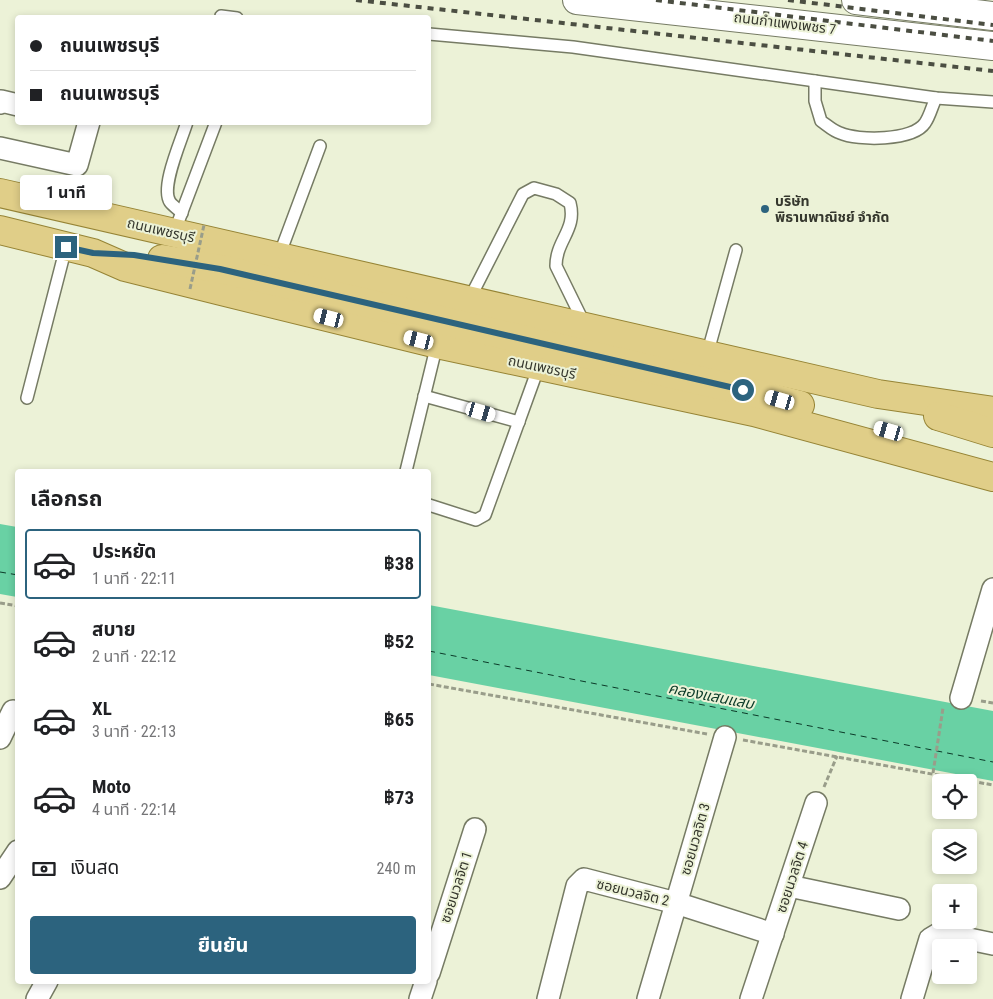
<!DOCTYPE html>
<html lang="th">
<head>
<meta charset="utf-8">
<style>
	body { margin:0; font-family:"Roboto Condensed","Noto Sans Thai",sans-serif; background:#f2f2f2; color:#202124; height:100vh; display:flex; flex-direction:column; font-size:19px; white-space:nowrap }
	* { box-sizing:border-box; margin:0 }
	p { font-size:16px; color:#757577 }
	.icon { flex:none; width:28px; height:28px; fill:none; stroke:currentColor; stroke-width:2; stroke-linecap:round; stroke-linejoin:round }
	.map { position:relative; flex:1; overflow:hidden }
	.drawer { position:absolute; left:15px; top:469px; width:416px; height:515px; display:flex; flex-direction:column; background:#fff; border-radius:5px; box-shadow:0 2px 8px #0003 }
	.drawer>* { flex:none }
	.guide { position:absolute; left:15px; top:15px; width:416px; height:110px; border-radius:5px; box-shadow:0 2px 8px #0003; display:grid; align-content:center; height:110px; padding:0 15px; background:#fff }
	.fabs { position:absolute; left:932px; top:774px; display:grid; gap:10px }
	.fabs a { display:grid; place-items:center; width:45px; height:45px; border-radius:5px; background:#fff; box-shadow:0 2px 8px #0003; font-size:25px }
	.end { position:absolute; width:22px; height:22px; margin:-11px; border:6px solid #2c637e; background:#fff; box-shadow:0 0 0 2px #fff }
	.from { border-radius:50% }
	.bubble { position:absolute; height:35px; border-radius:5px; background:#fff; box-shadow:0 2px 8px #0003; font-size:16px; font-weight:700; line-height:35px; text-align:center }
	.car { position:absolute; width:15px; height:30px; margin:-15px -8px; border-radius:6px; box-shadow:0 0 4px 1px #0007; background:linear-gradient(#fff 24%,#345 0 40%,#fff 0 76%,#345 0 86%,#fff 0) }
	.guide b { display:flex; align-items:center; gap:18px; height:48px; font-size:19px }
	.guide b+b { border-top:1px solid #e0e0e0 }
	.guide i { width:12px; height:12px; background:#202124 }
	ul { padding:0; list-style:none }
	li { display:flex; align-items:center; gap:15px; height:70px; margin:0 10px 8px; padding:0 5px; border:2px solid transparent; border-radius:5px }
	li div { flex:1 }
	li b { display:block; font-size:19px }
	li em { font-style:normal; font-weight:700 }
	li.on { border-color:#2c637e }
	li>.icon { width:45px; height:45px; stroke-width:1.5 }
	h2 { padding:0 15px; font-size:22px; line-height:60px }
	.pay { display:flex; align-items:center; gap:12px; height:55px; padding:0 15px; font-size:19px }
	.pay p { margin-inline-start:auto }
	.cta { display:flex; gap:10px; margin-top:auto; padding:10px 15px }
	.cta a { flex:1; height:58px; border-radius:5px; background:#2c637e; color:#fff; font-size:20px; font-weight:700; line-height:58px; text-align:center }
	.map>svg:first-child { display:block }
	.water { fill:#69d1a4 }
	.lines { fill:none; stroke-linecap:round; stroke-linejoin:round }
	.ferry { stroke:#0b3a28; stroke-width:1; stroke-dasharray:6 5; stroke-linecap:butt }
	.service-casing { stroke:#767b64; stroke-width:14 }
	.minor-casing { stroke:#767b64; stroke-width:24 }
	.tertiary-casing { stroke:#767b64; stroke-width:30 }
	.primary-casing { stroke:#968435; stroke-width:30 }
	.path { stroke:#999d8a; stroke-width:3; stroke-dasharray:5 2.5; stroke-linecap:butt }
	.service { stroke:#fff; stroke-width:11 }
	.minor { stroke:#fff; stroke-width:21 }
	.tertiary { stroke:#fff; stroke-width:28 }
	.primary { stroke:#e0ce88; stroke-width:28 }
	.rail { stroke:#4b4e42; stroke-width:4; stroke-dasharray:6 6; stroke-linecap:butt }
	.path-bridge { stroke:#999d8a; stroke-width:3; stroke-dasharray:5 2.5; stroke-linecap:butt }
	.route { stroke:#2c637e; stroke-width:6 }
	.poi-dot { fill:#2c637e; stroke:#ecf2d7; stroke-width:2 }
	.labels { text-anchor:middle; dominant-baseline:central; stroke-width:4; stroke-linejoin:round; paint-order:stroke }
	.street-label { font-size:14px; fill:#35372d; stroke:#ecf2d7 }
	.poi-label { font-size:14px; font-weight:bold; fill:#35372d; stroke:#ecf2d7; text-anchor:start }
	.water-label { font-size:15px; font-style:italic; fill:#0b3a28; stroke:#ecf2d7 }
</style>
</head>
<body>
<div class="map">
<svg width="993" height="999" viewBox="0 0 993 999">
	<rect width="100%" height="100%" fill="#ecf2d7"/>
	<!-- water -->
	<g class="water">
		<path d="M0,524L17,527V597L0,594Z"/>
		<path d="M429,605L993,711V781L429,675Z"/>
	</g>
	<g class="lines">
		<!-- ferry -->
		<g class="ferry">
			<path d="M0,572L18,575"/>
			<path d="M429,651L993,762"/>
		</g>
		<defs>
			<g id="service">
				<path d="M221,16L237,18"/>
				<path d="M429,34L573,47L936,98L993,102"/>
				<path d="M815,81V101L821,121C827,125 833,131 840,133C858,141 913,141 925,123C930,116 932,106 936,98"/>
				<path d="M182,213C179,210 173,206 170,202C160,187 182,139 187,122"/>
				<path d="M174,233L216,122"/>
				<path d="M279,256L320,146"/>
				<path d="M469,300L523,194L534,188L556,194L570,203C577,230 556,240 556,266L585,325"/>
				<path d="M707,355L736,250"/>
				<path d="M424,396L519,422"/>
				<path d="M27,398L66,247"/>
				<path d="M406,471L437,344"/>
				<path d="M429,505L476,520L485,515L539,366"/>
			</g>
			<g id="minor">
				<path d="M0,103L1,101L18,105"/>
				<path d="M0,148L77,165L89,122"/>
				<path d="M961,698L993,589"/>
				<path d="M0,738L13,711"/>
				<path d="M0,878L18,851"/>
				<path d="M789,886L899,909"/>
				<path d="M429,973L475,829"/>
				<path d="M37,999L47,981"/>
				<path d="M420,999L426,981"/>
				<path d="M548,999L577,886L584,879L676,903L773,934"/>
				<path d="M648,999L725,737"/>
				<path d="M751,999L816,803"/>
				<path d="M912,999L930,939L940,933L993,944"/>
			</g>
			<g id="tertiary">
				<path d="M577,0L993,46"/>
				<path d="M856,0L993,16"/>
			</g>
			<g id="primary">
				<path d="M0,193L878,394L993,411"/>
				<path d="M0,230L93,253L125,267L221,291L437,344L754,412L993,477"/>
				<path d="M162,259L221,269L762,395L800,405"/>
				<path d="M938,416L993,433"/>
			</g>
		</defs>
		<!-- service casing -->
		<use href="#service" class="service-casing"/>
		<!-- minor casing -->
		<use href="#minor" class="minor-casing"/>
		<!-- tertiary casing -->
		<use href="#tertiary" class="tertiary-casing"/>
		<!-- primary casing -->
		<use href="#primary" class="primary-casing"/>
		<!-- path -->
		<g class="path">
			<path d="M0,603L18,606"/>
			<path d="M429,684L707,734"/>
			<path d="M981,701L993,703"/>
			<path d="M743,740L993,785"/>
			<path d="M933,773L943,708"/>
			<path d="M824,787L837,756"/>
		</g>
		<!-- service -->
		<use href="#service" class="service"/>
		<!-- minor -->
		<use href="#minor" class="minor"/>
		<!-- tertiary -->
		<use href="#tertiary" class="tertiary"/>
		<!-- primary -->
		<use href="#primary" class="primary"/>
		<!-- rail -->
		<g class="rail">
			<path d="M356,0L993,71"/>
			<path d="M656,0L993,41"/>
			<path d="M788,0L993,25"/>
		</g>
		<!-- path-bridge -->
		<path class="path-bridge" d="M190,289L204,225"/>
	</g>
	<g class="lines">
		<!-- route -->
		<path class="route" d="M66,247L93,253L134,255L220,269L743,390"/>
	</g>
	<!-- markers -->
	<circle class="poi-dot" cx="765" cy="209" r="5"/>
	<g class="labels">
		<!-- street labels -->
		<g class="street-label">
			<text transform="translate(785 23) rotate(7)">ถนนกำแพงเพชร 7</text>
			<text transform="translate(161 230) rotate(13)">ถนนเพชรบุรี</text>
			<text transform="translate(542 367) rotate(12)">ถนนเพชรบุรี</text>
			<text transform="translate(695 839) rotate(-74)">ซอยนวลจิต 3</text>
			<text transform="translate(792 877) rotate(-72)">ซอยนวลจิต 4</text>
			<text transform="translate(456 887) rotate(-72)">ซอยนวลจิต 1</text>
			<text transform="translate(633 892) rotate(14)">ซอยนวลจิต 2</text>
		</g>
		<!-- poi labels -->
		<g class="poi-label">
			<text x="775" y="201">บริษัท<tspan x="775" dy="16">พิธานพาณิชย์ จำกัด</tspan></text>
		</g>
		<!-- water labels -->
		<g class="water-label">
			<text transform="translate(711 696) rotate(11)">คลองแสนแสบ</text>
		</g>
	</g>
</svg>
<div class="fabs">
<a><svg class="icon" aria-label="locate" viewBox="0 0 24 24"><circle cx="12" cy="12" r="6"/><path d="M12 2v4M12 18v4M2 12h4M18 12h4"/></svg></a>
<a><svg class="icon" aria-label="layers" viewBox="0 0 24 24"><path d="M12 4l9 5-9 5-9-5zM3 14l9 5 9-5"/></svg></a>
<a>+</a>
<a>−</a>
</div>
<i class="end from" style="left:743px;top:390px"></i>
<i class="end" style="left:66px;top:247px"></i>
<div class="bubble" style="left:20px;top:175px;width:92px">1 นาที</div>
<i class="car" style="left:329px;top:318px;rotate:284deg"></i>
<i class="car" style="left:419px;top:340px;rotate:284deg"></i>
<i class="car" style="left:780px;top:400px;rotate:286deg"></i>
<i class="car" style="left:481px;top:412px;rotate:106deg"></i>
<i class="car" style="left:889px;top:431px;rotate:286deg"></i>
<div class="guide">
<b><i class="from"></i>ถนนเพชรบุรี</b>
<b><i></i>ถนนเพชรบุรี</b>
</div>
<section class="drawer">
<h2>เลือกรถ</h2>
<ul>
<li class="on"><svg class="icon" aria-label="car" viewBox="0 0 24 24"><path d="M5 17H2v-5l4-1 3-4h7l3 4 3 1v5h-3M9 17h6M6 11h13"/><circle cx="7" cy="17" r="2"/><circle cx="17" cy="17" r="2"/></svg><div><b>ประหยัด</b><p>1 นาที · 22:11</p></div><em>฿38</em></li>
<li><svg class="icon" aria-label="car" viewBox="0 0 24 24"><path d="M5 17H2v-5l4-1 3-4h7l3 4 3 1v5h-3M9 17h6M6 11h13"/><circle cx="7" cy="17" r="2"/><circle cx="17" cy="17" r="2"/></svg><div><b>สบาย</b><p>2 นาที · 22:12</p></div><em>฿52</em></li>
<li><svg class="icon" aria-label="car" viewBox="0 0 24 24"><path d="M5 17H2v-5l4-1 3-4h7l3 4 3 1v5h-3M9 17h6M6 11h13"/><circle cx="7" cy="17" r="2"/><circle cx="17" cy="17" r="2"/></svg><div><b>XL</b><p>3 นาที · 22:13</p></div><em>฿65</em></li>
<li><svg class="icon" aria-label="car" viewBox="0 0 24 24"><path d="M5 17H2v-5l4-1 3-4h7l3 4 3 1v5h-3M9 17h6M6 11h13"/><circle cx="7" cy="17" r="2"/><circle cx="17" cy="17" r="2"/></svg><div><b>Moto</b><p>4 นาที · 22:14</p></div><em>฿73</em></li>
</ul>
<div class="pay"><svg class="icon" aria-label="cash" viewBox="0 0 24 24"><path d="M3 7h18v10H3z"/><circle cx="12" cy="12" r="2"/></svg>เงินสด<p>240 m</p></div>
<div class="cta"><a>ยืนยัน</a></div>
</section>
</div>
</body>
</html>
